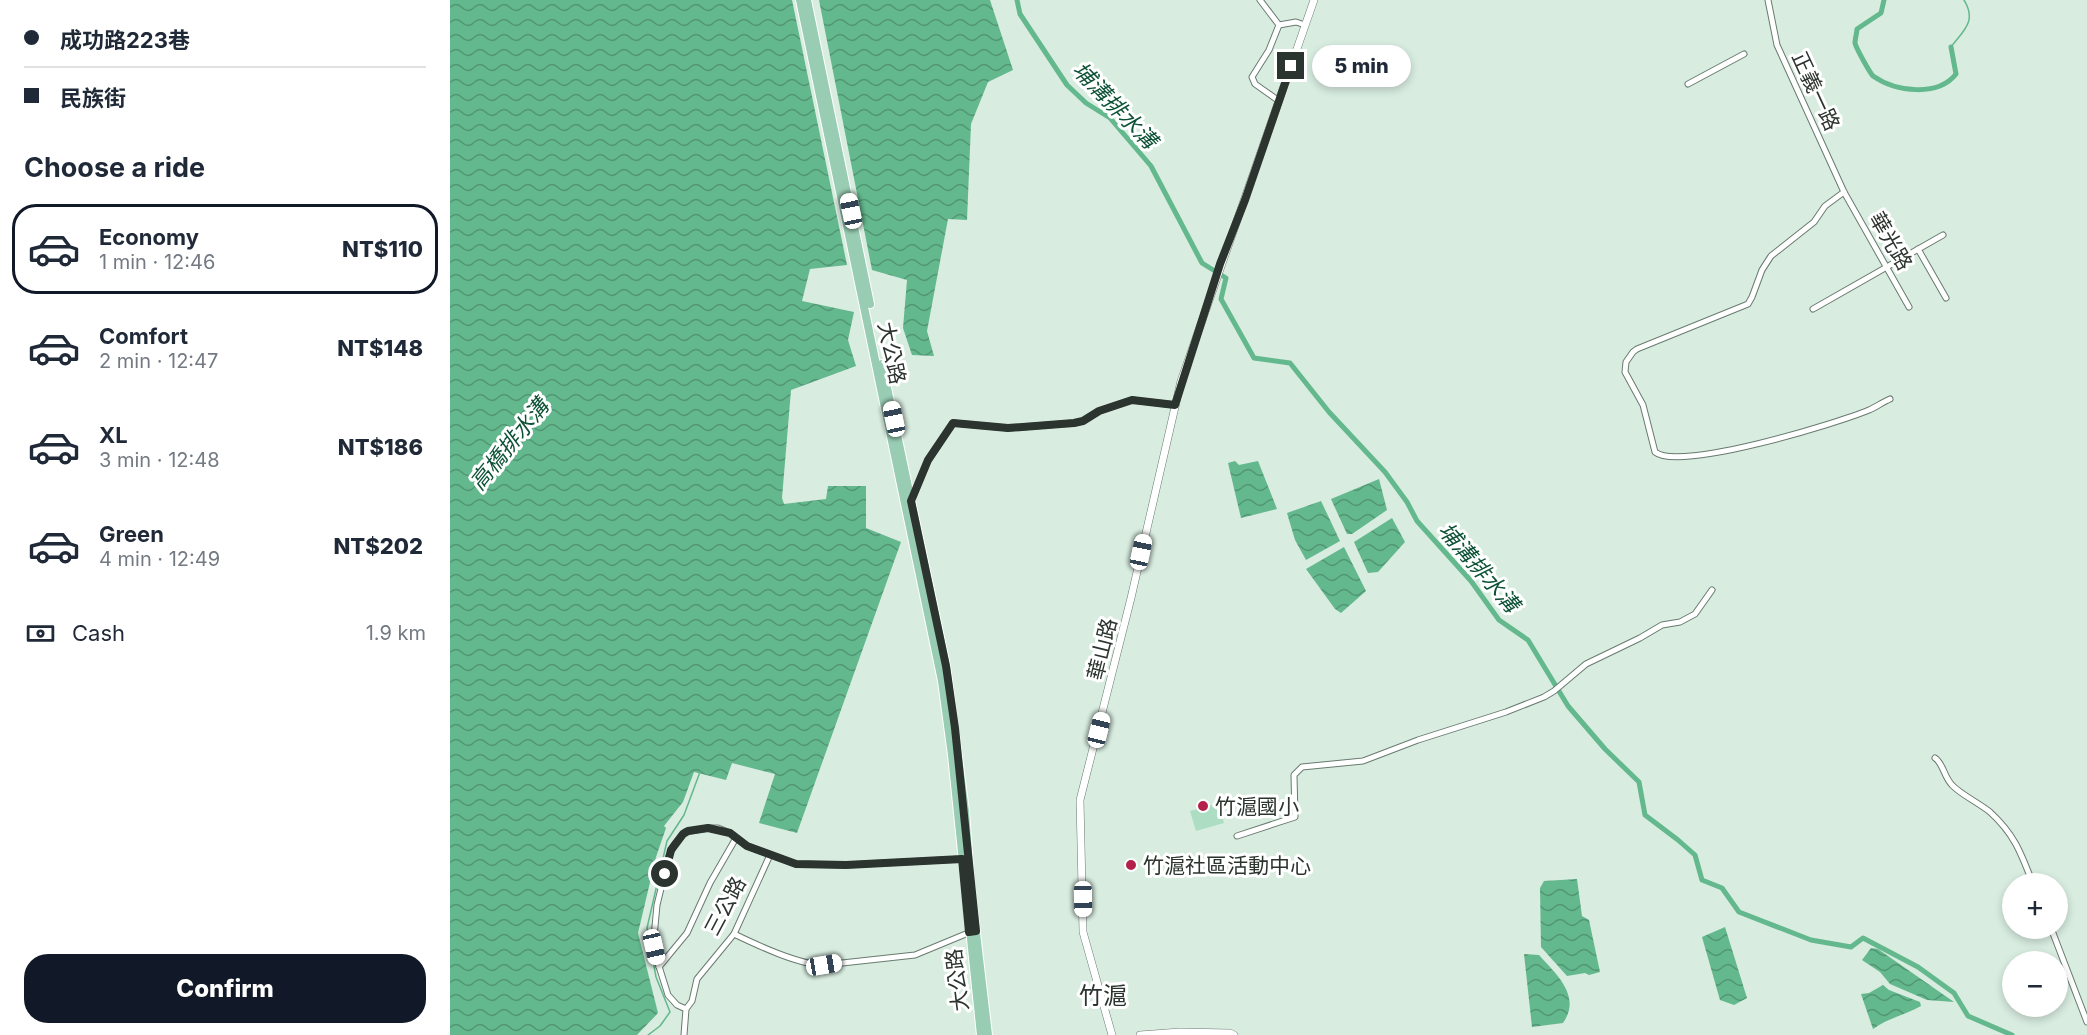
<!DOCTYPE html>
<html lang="en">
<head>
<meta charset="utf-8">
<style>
	body { margin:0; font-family:Inter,"Noto Sans TC",sans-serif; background:#f6f6f7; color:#1f2937; height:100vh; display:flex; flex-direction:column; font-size:22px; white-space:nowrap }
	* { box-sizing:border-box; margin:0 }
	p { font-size:20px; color:#747a83 }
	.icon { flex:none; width:33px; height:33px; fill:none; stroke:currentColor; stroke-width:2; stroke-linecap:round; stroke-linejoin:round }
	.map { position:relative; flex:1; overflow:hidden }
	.drawer { display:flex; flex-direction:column; background:#fff; width:450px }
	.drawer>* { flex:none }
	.banner { display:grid; align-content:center; height:132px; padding:0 24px; background:#fff }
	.tools { position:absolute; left:1552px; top:873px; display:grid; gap:12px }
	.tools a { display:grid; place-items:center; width:66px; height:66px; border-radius:50%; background:#fff; box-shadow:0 3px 9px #0003; font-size:30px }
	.end { position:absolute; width:27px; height:27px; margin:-14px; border:8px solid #2c342f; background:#fff; box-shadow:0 0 0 3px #fff }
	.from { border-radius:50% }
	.bubble { position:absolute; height:42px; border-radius:21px; background:#fff; box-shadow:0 3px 9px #0003; font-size:20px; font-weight:800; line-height:42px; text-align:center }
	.car { position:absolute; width:18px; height:36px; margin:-18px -9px; border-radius:8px; box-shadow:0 0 4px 2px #0007; background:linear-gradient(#fff 24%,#345 0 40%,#fff 0 76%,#345 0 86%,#fff 0) }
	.banner b { display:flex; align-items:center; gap:21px; height:57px; font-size:22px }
	.banner b+b { border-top:2px solid #e0e1e3 }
	.banner i { width:15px; height:15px; background:#1f2937 }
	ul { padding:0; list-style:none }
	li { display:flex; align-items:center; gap:18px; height:90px; margin:0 12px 9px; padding:0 12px; border:3px solid transparent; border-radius:24px }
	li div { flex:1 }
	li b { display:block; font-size:22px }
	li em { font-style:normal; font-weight:800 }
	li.on { border-color:#111827 }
	li>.icon { width:54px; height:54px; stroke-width:1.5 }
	h2 { padding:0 24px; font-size:27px; line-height:72px }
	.pay { display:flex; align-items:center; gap:15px; height:66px; padding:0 24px; font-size:22px }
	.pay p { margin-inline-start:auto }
	.action { display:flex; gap:12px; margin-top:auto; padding:12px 24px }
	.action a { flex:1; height:69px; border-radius:24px; background:#111827; color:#fff; font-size:24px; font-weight:800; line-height:69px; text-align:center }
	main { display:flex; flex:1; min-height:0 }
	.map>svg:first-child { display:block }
	.grass { fill:#addec3 }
	.water { fill:url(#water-waves) }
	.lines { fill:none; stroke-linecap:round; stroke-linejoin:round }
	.stream { stroke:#63b88d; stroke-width:1.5 }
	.canal { stroke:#63b88d; stroke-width:5 }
	.minor-casing { stroke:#697b70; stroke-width:7 }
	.tertiary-casing { stroke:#697b70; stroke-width:8 }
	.primary-casing { stroke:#fff; stroke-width:10 }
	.minor { stroke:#fff; stroke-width:5 }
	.tertiary { stroke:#fff; stroke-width:7 }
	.primary { stroke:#98ccb3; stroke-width:8 }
	.route { stroke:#2c342f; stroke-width:8 }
	.poi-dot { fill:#b2204b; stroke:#fff; stroke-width:2 }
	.labels { text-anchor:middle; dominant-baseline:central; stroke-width:6; stroke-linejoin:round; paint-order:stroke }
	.street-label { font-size:21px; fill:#2c342f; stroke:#fff }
	.poi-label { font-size:21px; fill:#2c342f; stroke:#fff; text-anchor:start }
	.water-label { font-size:22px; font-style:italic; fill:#0d5236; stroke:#fff }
	.quarter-label { font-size:24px; fill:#2c342f; stroke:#fff }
</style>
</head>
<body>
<main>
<section class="drawer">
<div class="banner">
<b><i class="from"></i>成功路223巷</b>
<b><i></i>民族街</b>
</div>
<h2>Choose a ride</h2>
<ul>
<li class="on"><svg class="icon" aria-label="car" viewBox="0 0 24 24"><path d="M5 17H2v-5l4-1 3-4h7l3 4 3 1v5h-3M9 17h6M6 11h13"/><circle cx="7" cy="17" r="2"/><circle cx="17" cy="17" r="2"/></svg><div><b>Economy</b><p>1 min · 12:46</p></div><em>NT$110</em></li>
<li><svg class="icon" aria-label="car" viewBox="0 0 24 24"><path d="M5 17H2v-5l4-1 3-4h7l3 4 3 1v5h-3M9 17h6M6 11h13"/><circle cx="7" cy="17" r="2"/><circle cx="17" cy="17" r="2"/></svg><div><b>Comfort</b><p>2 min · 12:47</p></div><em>NT$148</em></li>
<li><svg class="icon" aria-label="car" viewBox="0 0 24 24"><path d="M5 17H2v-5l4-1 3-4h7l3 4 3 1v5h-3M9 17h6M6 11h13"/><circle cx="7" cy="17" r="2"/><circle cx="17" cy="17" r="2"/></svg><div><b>XL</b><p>3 min · 12:48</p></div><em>NT$186</em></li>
<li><svg class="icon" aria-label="car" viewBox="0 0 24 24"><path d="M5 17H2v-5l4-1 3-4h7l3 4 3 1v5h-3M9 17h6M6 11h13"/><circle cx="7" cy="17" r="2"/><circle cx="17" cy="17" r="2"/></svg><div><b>Green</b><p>4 min · 12:49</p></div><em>NT$202</em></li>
</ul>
<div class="pay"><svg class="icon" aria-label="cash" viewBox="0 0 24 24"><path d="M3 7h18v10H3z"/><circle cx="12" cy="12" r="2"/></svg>Cash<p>1.9 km</p></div>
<div class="action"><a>Confirm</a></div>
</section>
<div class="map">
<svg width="1637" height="1035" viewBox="0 0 1637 1035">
	<defs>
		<pattern id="water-waves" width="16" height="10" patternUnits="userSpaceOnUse" patternTransform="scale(1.5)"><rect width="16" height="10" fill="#63b88d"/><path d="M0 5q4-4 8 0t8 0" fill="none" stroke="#529674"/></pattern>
	</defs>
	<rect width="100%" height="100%" fill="#d8ece0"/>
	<!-- grass -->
	<path class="grass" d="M769,803L774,823L746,831L740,811Z"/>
	<!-- water -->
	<g class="water">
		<path d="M0,0H342L397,265L360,269L352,301L404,312L398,340L406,366L341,390L332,498L334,504L376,499L378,486H416V528L451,542L347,833L309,823L325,774L282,763L276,780L244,772L233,802L214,826L216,828L206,857L188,933L208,1013L187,1035H0Z"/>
		<path d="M369,0H540L563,70L538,82L521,124L517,220L498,219L477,331L484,356L462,355L453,328L457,280L422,270Z"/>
		<path d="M785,461L789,465L808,461L827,509L791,518L778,463Z"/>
		<path d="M929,479L937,510L902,534H897L881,499Z"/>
		<path d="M871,501L890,541L856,560L845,540L837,513Z"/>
		<path d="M942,518L955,542L928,572L918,573L904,542Z"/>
		<path d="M894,547L916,591L891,613L885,609L856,569Z"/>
		<path d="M1127,879L1132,916L1139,920L1150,972L1139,975L1135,973L1117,976L1091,947L1090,888L1094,881Z"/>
		<path d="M1275,927L1297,998L1284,1005L1270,1000L1252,937Z"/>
		<path d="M1421,948L1428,949L1504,1002L1477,1000L1440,984L1430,972L1412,960Z"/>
		<path d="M1074,954L1089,955C1106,974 1132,996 1113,1023L1082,1027Z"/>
		<path d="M1433,985L1439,990L1470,1002L1471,1006C1455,1015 1438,1018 1423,1029L1411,994L1419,993Z"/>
	</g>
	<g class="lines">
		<!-- stream -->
		<g class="stream">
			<path d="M1501,47C1514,30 1527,21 1514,0"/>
			<path d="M198,1035L210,1026L220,1012L206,977L197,928L217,841L234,815L250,772"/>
		</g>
		<!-- canal -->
		<g class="canal">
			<path d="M567,0L570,14L617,85L636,103L660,118L701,166L752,263L776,278L771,299L804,358L840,363L879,412L935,472L957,502L967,521L1021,581L1049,620L1078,640L1118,706L1155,749L1189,782L1195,815L1228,840L1245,855L1252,880L1272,888L1289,912L1361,940L1401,947L1413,938L1468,967L1504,993L1518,1016L1562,1035"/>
			<path d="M1434,0L1431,13L1407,29C1407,32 1405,39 1405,43C1406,48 1420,73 1423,76C1446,92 1488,97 1506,74L1501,47"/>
		</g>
		<defs>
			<g id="minor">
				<path d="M810,0L829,25L846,22L855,25"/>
				<path d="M1318,0L1327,45L1394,192L1459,307"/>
				<path d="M829,25L819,50L802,77L805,84L829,101"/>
				<path d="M1238,84L1294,54"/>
				<path d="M1394,192L1375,206L1364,222L1321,256L1312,270L1302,297L1298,304L1187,349L1183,352L1176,362L1175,372L1193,405L1205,452C1229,472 1388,423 1419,410C1426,407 1433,402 1440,399"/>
				<path d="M1468,249L1496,298"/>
				<path d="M1363,309L1493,235"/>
				<path d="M462,499L478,461L503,423L558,428L624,423L633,421L649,411L682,400L725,405"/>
				<path d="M1485,758C1493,763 1494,777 1502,785C1510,794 1529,803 1540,812C1565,835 1571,853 1583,884"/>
				<path d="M787,836L845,817L844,775L852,767L913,761L968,740L1056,712L1094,697L1104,691L1136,664L1190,638L1212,625L1230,622L1245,614L1262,590"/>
				<path d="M1601,928L1637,1022"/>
				<path d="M284,934C307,945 349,965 374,965L465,955L523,931"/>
				<path d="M209,967L237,933L260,883L286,838"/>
				<path d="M236,1009L227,1005L218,995L207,960L204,937L207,905L219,856L224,845L235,832L258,828H268L280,833L297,846L346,864L396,865L512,859"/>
				<path d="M234,1035L236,1009L242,1001L247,979L284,934L320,855"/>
			</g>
			<g id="tertiary">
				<path d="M662,1035L633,932L630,800L681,598L731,381L864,0"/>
				<path d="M690,1035L730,1032L780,1033L784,1035"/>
			</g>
			<g id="primary">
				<path d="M350,0L492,681L502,755L531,1035"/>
				<path d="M357,0L420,304"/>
				<path d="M432,364L496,666L515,811L520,882L538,1035"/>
			</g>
		</defs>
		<!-- minor casing -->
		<use href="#minor" class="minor-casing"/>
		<!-- tertiary casing -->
		<use href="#tertiary" class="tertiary-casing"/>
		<!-- primary casing -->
		<use href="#primary" class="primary-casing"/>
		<!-- minor -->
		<use href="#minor" class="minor"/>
		<!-- tertiary -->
		<use href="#tertiary" class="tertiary"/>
		<!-- primary -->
		<use href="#primary" class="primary"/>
	</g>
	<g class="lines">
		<!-- route -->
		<path class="route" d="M215,874L221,850L233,834L238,831L258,828L280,833L297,846L346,864L396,865L512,859L519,932L526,931L505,728L496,666L461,501L478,460L503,423L558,428L624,423L633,421L649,411L682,400L725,405L770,264L795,200L841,66"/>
	</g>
	<!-- markers -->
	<g class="poi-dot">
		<circle cx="753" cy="806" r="6"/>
		<circle cx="681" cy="865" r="6"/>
	</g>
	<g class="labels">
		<!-- street labels -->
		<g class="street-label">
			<text transform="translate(1366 91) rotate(65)">正義一路</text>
			<text transform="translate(1441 241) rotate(60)">華光路</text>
			<text transform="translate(442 353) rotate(78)">大公路</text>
			<text transform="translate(652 649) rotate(-76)">華山路</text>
			<text transform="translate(275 906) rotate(-62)">三公路</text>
			<text transform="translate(507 980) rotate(-97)">大公路</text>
		</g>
		<!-- poi labels -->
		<g class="poi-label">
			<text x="765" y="806">竹滬國小</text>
			<text x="693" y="865">竹滬社區活動中心</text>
		</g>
		<!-- water labels -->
		<g class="water-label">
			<text transform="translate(665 105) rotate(46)">埔溝排水溝</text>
			<text transform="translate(59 444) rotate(-51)">高橋排水溝</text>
			<text transform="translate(1029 567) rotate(49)">埔溝排水溝</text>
		</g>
		<!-- quarter labels -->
		<g class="quarter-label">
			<text x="653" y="995">竹滬</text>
		</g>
	</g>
</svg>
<div class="tools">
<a>+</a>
<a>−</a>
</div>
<i class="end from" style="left:215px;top:874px"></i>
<i class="end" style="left:841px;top:66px"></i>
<div class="bubble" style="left:862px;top:45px;width:99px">5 min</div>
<i class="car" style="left:401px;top:211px;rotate:348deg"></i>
<i class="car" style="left:444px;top:419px;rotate:348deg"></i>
<i class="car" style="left:691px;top:552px;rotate:12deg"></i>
<i class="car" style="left:649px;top:730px;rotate:14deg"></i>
<i class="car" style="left:633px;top:899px;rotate:179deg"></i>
<i class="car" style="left:204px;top:947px;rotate:167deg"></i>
<i class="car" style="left:374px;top:965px;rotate:80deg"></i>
</div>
</main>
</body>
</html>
